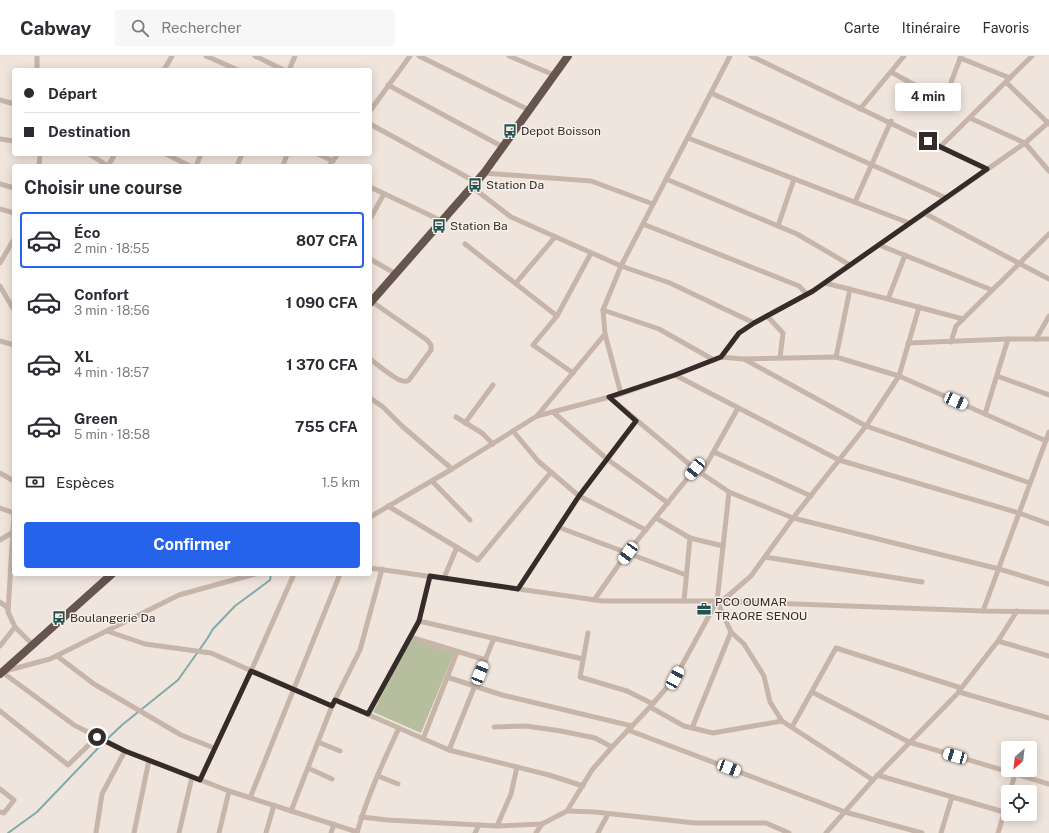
<!DOCTYPE html>
<html lang="fr">
<head>
<meta charset="utf-8">
<style>
	body { margin:0; font-family:"Public Sans",sans-serif; background:#f7f7f7; color:#2b2b33; height:100vh; display:flex; flex-direction:column; font-size:15px; white-space:nowrap }
	* { box-sizing:border-box; margin:0 }
	p { font-size:13px; color:#7c7c81 }
	.icon { flex:none; width:22px; height:22px; fill:none; stroke:currentColor; stroke-width:2; stroke-linecap:round; stroke-linejoin:round }
	.map { position:relative; flex:1; overflow:hidden }
	.sheet { position:absolute; left:12px; top:108px; width:360px; height:412px; display:flex; flex-direction:column; background:#fff; border-radius:4px; box-shadow:0 2px 10px #0003 }
	.sheet>* { flex:none }
	.banner { position:absolute; left:12px; top:12px; width:360px; height:88px; border-radius:4px; box-shadow:0 2px 10px #0003; display:grid; align-content:center; height:88px; padding:0 12px; background:#fff }
	.needle { width:26px; rotate:208deg }
	.fabs { position:absolute; left:1001px; top:685px; display:grid; gap:8px }
	.fabs a { display:grid; place-items:center; width:36px; height:36px; border-radius:4px; background:#fff; box-shadow:0 2px 10px #0003; font-size:20px }
	.end { position:absolute; width:18px; height:18px; margin:-9px; border:5px solid #352c29; background:#fff; box-shadow:0 0 0 2px #fff }
	.from { border-radius:50% }
	.bubble { position:absolute; height:28px; border-radius:4px; background:#fff; box-shadow:0 2px 10px #0003; font-size:13px; font-weight:700; line-height:28px; text-align:center }
	.car { position:absolute; width:12px; height:24px; margin:-12px -6px; border-radius:5px; box-shadow:0 0 3px 1px #0007; background:linear-gradient(#fff 24%,#345 0 40%,#fff 0 76%,#345 0 86%,#fff 0) }
	.banner b { display:flex; align-items:center; gap:14px; height:38px; font-size:15px }
	.banner b+b { border-top:1px solid #e1e1e2 }
	.banner i { width:10px; height:10px; background:#2b2b33 }
	ul { padding:0; list-style:none }
	li { display:flex; align-items:center; gap:12px; height:56px; margin:0 8px 6px; padding:0 4px; border:2px solid transparent; border-radius:4px }
	li div { flex:1 }
	li b { display:block; font-size:15px }
	li em { font-style:normal; font-weight:700 }
	li.current { border-color:#2563eb }
	li>.icon { width:36px; height:36px; stroke-width:1.5 }
	h2 { padding:0 12px; font-size:18px; line-height:48px }
	.pay { display:flex; align-items:center; gap:10px; height:44px; padding:0 12px; font-size:15px }
	.pay p { margin-inline-start:auto }
	.primary-button { display:flex; gap:8px; margin-top:auto; padding:8px 12px }
	.primary-button a { flex:1; height:46px; border-radius:4px; background:#2563eb; color:#fff; font-size:16px; font-weight:700; line-height:46px; text-align:center }
	header { display:flex; align-items:center; gap:24px; box-sizing:border-box; height:56px; padding:0 20px; background:#fff; border-bottom:1px solid #e1e1e2 }
	header strong { font-size:19px }
	nav { display:flex; gap:22px; margin-inline-start:auto; font-size:14px }
	.search { width:280px; height:36px; background:#f7f7f7; display:flex; align-items:center; gap:10px; box-sizing:border-box; padding:0 14px; border-radius:4px; color:#7c7c81; font-size:15px }
	.map>svg:first-child { display:block }
	.green { fill:#b6be9e }
	.lines { fill:none; stroke-linecap:round; stroke-linejoin:round }
	.stream { stroke:#7eacaa; stroke-width:2 }
	.minor { stroke:#c8b5a9; stroke-width:5 }
	.trunk { stroke:#66544e; stroke-width:8 }
	.route { stroke:#352c29; stroke-width:5 }
	.labels { text-anchor:middle; dominant-baseline:central; stroke-width:3; stroke-linejoin:round; paint-order:stroke }
	.poi-label { font-size:12px; fill:#352c29; stroke:#f8f0e9; text-anchor:start }
</style>
</head>
<body>
<header>
<strong>Cabway</strong>
<div class="search"><svg class="icon" aria-label="search" viewBox="0 0 24 24"><circle cx="10" cy="10" r="6"/><path d="M15 15l6 6"/></svg>Rechercher</div>
<nav><a>Carte</a><a>Itinéraire</a><a>Favoris</a></nav>
</header>
<div class="map">
<svg width="1049" height="777" viewBox="0 0 1049 777">
	<rect width="100%" height="100%" fill="#f0e5dd"/>
	<!-- green -->
	<path class="green" d="M411,583L454,597L421,677L373,656Z"/>
	<g class="lines">
		<!-- stream -->
		<path class="stream" d="M8,777L37,756L103,687L122,669L178,624L207,583L213,573L235,550L270,524L271,518"/>
		<!-- minor -->
		<g class="minor">
			<path d="M206,0L238,14"/>
			<path d="M255,0L284,14"/>
			<path d="M419,0L529,54"/>
			<path d="M509,0L554,19"/>
			<path d="M751,0L940,91L987,113"/>
			<path d="M960,2L1010,22"/>
			<path d="M37,14V0"/>
			<path d="M164,14L172,0"/>
			<path d="M289,14L295,0"/>
			<path d="M891,16L944,45L961,0"/>
			<path d="M1006,26L1049,68"/>
			<path d="M388,29L503,91"/>
			<path d="M711,37L946,142"/>
			<path d="M0,44L14,48"/>
			<path d="M860,53L904,0"/>
			<path d="M370,55L410,0"/>
			<path d="M970,62L1025,87L1049,115"/>
			<path d="M370,68L476,126"/>
			<path d="M688,82L909,167"/>
			<path d="M0,83L14,85"/>
			<path d="M940,91L1032,0"/>
			<path d="M89,98L108,110"/>
			<path d="M166,98L190,110"/>
			<path d="M318,98L333,105"/>
			<path d="M39,110L40,98"/>
			<path d="M108,110L115,98"/>
			<path d="M196,110L201,98"/>
			<path d="M237,110L242,98"/>
			<path d="M283,110L287,98"/>
			<path d="M329,110L338,98"/>
			<path d="M484,117L591,125L653,148"/>
			<path d="M666,123L797,178L850,209"/>
			<path d="M0,128L14,132"/>
			<path d="M370,131L442,165"/>
			<path d="M472,131L511,161L621,210L670,227L754,267"/>
			<path d="M855,146L891,65"/>
			<path d="M0,153L14,157"/>
			<path d="M924,157L1049,223"/>
			<path d="M370,163L384,138"/>
			<path d="M643,168L799,230L807,238"/>
			<path d="M778,170L794,123"/>
			<path d="M465,188L557,260"/>
			<path d="M879,189L992,234"/>
			<path d="M370,203L396,218"/>
			<path d="M0,207L14,183"/>
			<path d="M516,227L555,181"/>
			<path d="M825,227L888,243L963,263"/>
			<path d="M0,230L14,254"/>
			<path d="M888,243L905,199"/>
			<path d="M603,254L659,273L714,304"/>
			<path d="M767,260L783,277L780,302"/>
			<path d="M1036,283L1049,260"/>
			<path d="M0,285L14,289"/>
			<path d="M951,286L956,270L1049,178"/>
			<path d="M908,287L1008,283H1049"/>
			<path d="M721,301L739,277L754,267L813,235L1025,87L1049,66"/>
			<path d="M836,301L850,233"/>
			<path d="M370,303C377,308 395,324 403,325C406,326 407,325 409,324L431,294V289L427,284L371,245"/>
			<path d="M744,303L866,370L1030,427"/>
			<path d="M573,317L533,289L557,260L591,197"/>
			<path d="M675,319L839,404L1019,457L1049,468"/>
			<path d="M997,320L1049,339"/>
			<path d="M621,338L605,278L603,254L621,210L730,0"/>
			<path d="M609,341L695,413L729,436L793,462L999,513L1049,528"/>
			<path d="M370,342L383,351L402,370L452,413"/>
			<path d="M553,356L607,403L668,447"/>
			<path d="M985,358L1008,283"/>
			<path d="M537,360L605,278"/>
			<path d="M456,361L482,377L493,388"/>
			<path d="M465,367L493,329"/>
			<path d="M513,375L538,405L579,440L646,474"/>
			<path d="M714,396L811,440"/>
			<path d="M0,417L14,425"/>
			<path d="M701,418L738,352"/>
			<path d="M432,425L470,464"/>
			<path d="M388,450L478,504L551,416"/>
			<path d="M0,452L14,457"/>
			<path d="M14,457L8,556L15,571L33,589"/>
			<path d="M370,461L452,413L537,360L621,338L675,319L721,301L743,303L836,301L899,320L1046,385"/>
			<path d="M656,462L690,482L723,490"/>
			<path d="M558,471L686,519"/>
			<path d="M0,484L13,476"/>
			<path d="M765,501L922,526"/>
			<path d="M370,512L603,545H717L983,555L1049,556"/>
			<path d="M444,522L457,491"/>
			<path d="M518,533L579,440L636,365"/>
			<path d="M594,544L627,497L695,413"/>
			<path d="M684,545L690,482"/>
			<path d="M717,545L731,576L744,588L764,620L770,646L782,665L873,724L826,777"/>
			<path d="M722,545L751,520L793,462L866,370L899,320L919,251"/>
			<path d="M0,546L8,552"/>
			<path d="M983,555L1049,376"/>
			<path d="M419,565L583,603"/>
			<path d="M107,575L145,588L211,597L332,650"/>
			<path d="M588,577L580,621L627,635L653,648"/>
			<path d="M410,581L486,604"/>
			<path d="M998,585L1049,600"/>
			<path d="M0,590L15,571"/>
			<path d="M57,600L94,628L181,679L214,692"/>
			<path d="M5,615L50,603L179,539L255,518"/>
			<path d="M2,616L74,669L125,695L229,735L219,777"/>
			<path d="M447,621L502,639L632,670"/>
			<path d="M959,635L998,585L1017,555"/>
			<path d="M812,636L909,686L1049,728"/>
			<path d="M335,644L449,694L549,719L583,730"/>
			<path d="M650,651L684,670L713,677L782,665"/>
			<path d="M0,655L68,709L97,681"/>
			<path d="M368,658L419,565L430,520"/>
			<path d="M494,671L526,670L561,675L595,682L612,691"/>
			<path d="M792,671L836,592L961,632"/>
			<path d="M692,672L731,576"/>
			<path d="M628,674L845,756L922,777"/>
			<path d="M423,683L457,596"/>
			<path d="M318,686L340,695"/>
			<path d="M449,694L494,582"/>
			<path d="M308,712L332,723"/>
			<path d="M877,719L1004,756"/>
			<path d="M378,720L398,728"/>
			<path d="M200,724L251,615L294,518"/>
			<path d="M873,724L959,636L1049,662"/>
			<path d="M0,733L14,744L4,757L0,756"/>
			<path d="M229,735L357,776"/>
			<path d="M1010,736L1015,718"/>
			<path d="M250,742L340,518"/>
			<path d="M291,755L332,650L360,594L382,513"/>
			<path d="M567,755L595,756L695,767H766L789,777"/>
			<path d="M361,761L388,764L497,770L542,768L567,755L592,714L612,691L650,651L675,622L717,545L729,436"/>
			<path d="M497,770L511,738L517,711"/>
			<path d="M96,777L102,738L125,695"/>
			<path d="M134,777L149,704"/>
			<path d="M179,777L192,721"/>
			<path d="M266,777L274,749"/>
			<path d="M331,777L334,768"/>
			<path d="M357,777C367,741 383,706 399,672"/>
			<path d="M475,777L479,769"/>
			<path d="M536,777L542,768"/>
			<path d="M598,777L608,758"/>
			<path d="M941,777L952,741"/>
			<path d="M998,777L1008,744"/>
		</g>
		<!-- trunk -->
		<g class="trunk">
			<path d="M370,247L484,117L568,0"/>
			<path d="M0,618L112,518"/>
		</g>
	</g>
	<g class="lines">
		<!-- route -->
		<path class="route" d="M97,681L125,695L200,724L251,615L332,650L335,644L368,658L419,565L430,520L518,533L579,440L636,365L609,341L675,319L721,301L739,277L754,267L813,235L987,113L928,85"/>
	</g>
	<!-- icons -->
	<defs>
		<symbol id="bus-bare" viewBox="-9 -9 18 18"><path d="M-5-6H5V4H4V6H2V4H-2V6H-4V4H-5ZM-3.5-4V0h7V-4ZM-3.5 1.2v1.5H-2V1.2ZM2 1.2v1.5H3.5V1.2Z" fill="#215453" stroke="#f8f0e9" stroke-width="2.5" paint-order="stroke"/></symbol>
		<symbol id="office-bare" viewBox="-9 -9 18 18"><path d="M-6-3h4V-5.5h4V-3h4V5H-6ZM-1-4.5V-3h2v-1.5ZM-6 0V1H6V0Z" fill="#215453" stroke="#f8f0e9" stroke-width="2.5" paint-order="stroke"/></symbol>
	</defs>
	<g fill-rule="evenodd">
		<use href="#bus-bare" x="500" y="65" width="20" height="20"/>
		<use href="#bus-bare" x="465" y="119" width="20" height="20"/>
		<use href="#bus-bare" x="429" y="160" width="20" height="20"/>
		<use href="#office-bare" x="694" y="543" width="20" height="20"/>
		<use href="#bus-bare" x="49" y="552" width="20" height="20"/>
	</g>
	<g class="labels">
		<!-- poi labels -->
		<g class="poi-label">
			<text x="521" y="75">Depot Boisson</text>
			<text x="486" y="129">Station Da</text>
			<text x="450" y="170">Station Ba</text>
			<text x="715" y="546">PCO OUMAR<tspan x="715" dy="14">TRAORE SENOU</tspan></text>
			<text x="70" y="562">Boulangerie Da</text>
		</g>
	</g>
</svg>
<div class="fabs">
<a><svg class="needle" viewBox="-14 -14 28 28"><path d="M0-13l5 13h-10z" fill="#e53935"/><path d="M0 13l5-13h-10z" fill="#7c7c81"/></svg></a>
<a><svg class="icon" aria-label="locate" viewBox="0 0 24 24"><circle cx="12" cy="12" r="6"/><path d="M12 2v4M12 18v4M2 12h4M18 12h4"/></svg></a>
</div>
<i class="end from" style="left:97px;top:681px"></i>
<i class="end" style="left:928px;top:85px"></i>
<div class="bubble" style="left:895px;top:27px;width:66px">4 min</div>
<i class="car" style="left:956px;top:345px;rotate:114deg"></i>
<i class="car" style="left:695px;top:413px;rotate:219deg"></i>
<i class="car" style="left:628px;top:497px;rotate:215deg"></i>
<i class="car" style="left:480px;top:617px;rotate:22deg"></i>
<i class="car" style="left:675px;top:622px;rotate:28deg"></i>
<i class="car" style="left:955px;top:700px;rotate:286deg"></i>
<i class="car" style="left:729px;top:712px;rotate:111deg"></i>
<div class="banner">
<b><i class="from"></i>Départ</b>
<b><i></i>Destination</b>
</div>
<section class="sheet">
<h2>Choisir une course</h2>
<ul>
<li class="current"><svg class="icon" aria-label="car" viewBox="0 0 24 24"><path d="M5 17H2v-5l4-1 3-4h7l3 4 3 1v5h-3M9 17h6M6 11h13"/><circle cx="7" cy="17" r="2"/><circle cx="17" cy="17" r="2"/></svg><div><b>Éco</b><p>2 min · 18:55</p></div><em>807 CFA</em></li>
<li><svg class="icon" aria-label="car" viewBox="0 0 24 24"><path d="M5 17H2v-5l4-1 3-4h7l3 4 3 1v5h-3M9 17h6M6 11h13"/><circle cx="7" cy="17" r="2"/><circle cx="17" cy="17" r="2"/></svg><div><b>Confort</b><p>3 min · 18:56</p></div><em>1 090 CFA</em></li>
<li><svg class="icon" aria-label="car" viewBox="0 0 24 24"><path d="M5 17H2v-5l4-1 3-4h7l3 4 3 1v5h-3M9 17h6M6 11h13"/><circle cx="7" cy="17" r="2"/><circle cx="17" cy="17" r="2"/></svg><div><b>XL</b><p>4 min · 18:57</p></div><em>1 370 CFA</em></li>
<li><svg class="icon" aria-label="car" viewBox="0 0 24 24"><path d="M5 17H2v-5l4-1 3-4h7l3 4 3 1v5h-3M9 17h6M6 11h13"/><circle cx="7" cy="17" r="2"/><circle cx="17" cy="17" r="2"/></svg><div><b>Green</b><p>5 min · 18:58</p></div><em>755 CFA</em></li>
</ul>
<div class="pay"><svg class="icon" aria-label="cash" viewBox="0 0 24 24"><path d="M3 7h18v10H3z"/><circle cx="12" cy="12" r="2"/></svg>Espèces<p>1.5 km</p></div>
<div class="primary-button"><a>Confirmer</a></div>
</section>
</div>
</body>
</html>
